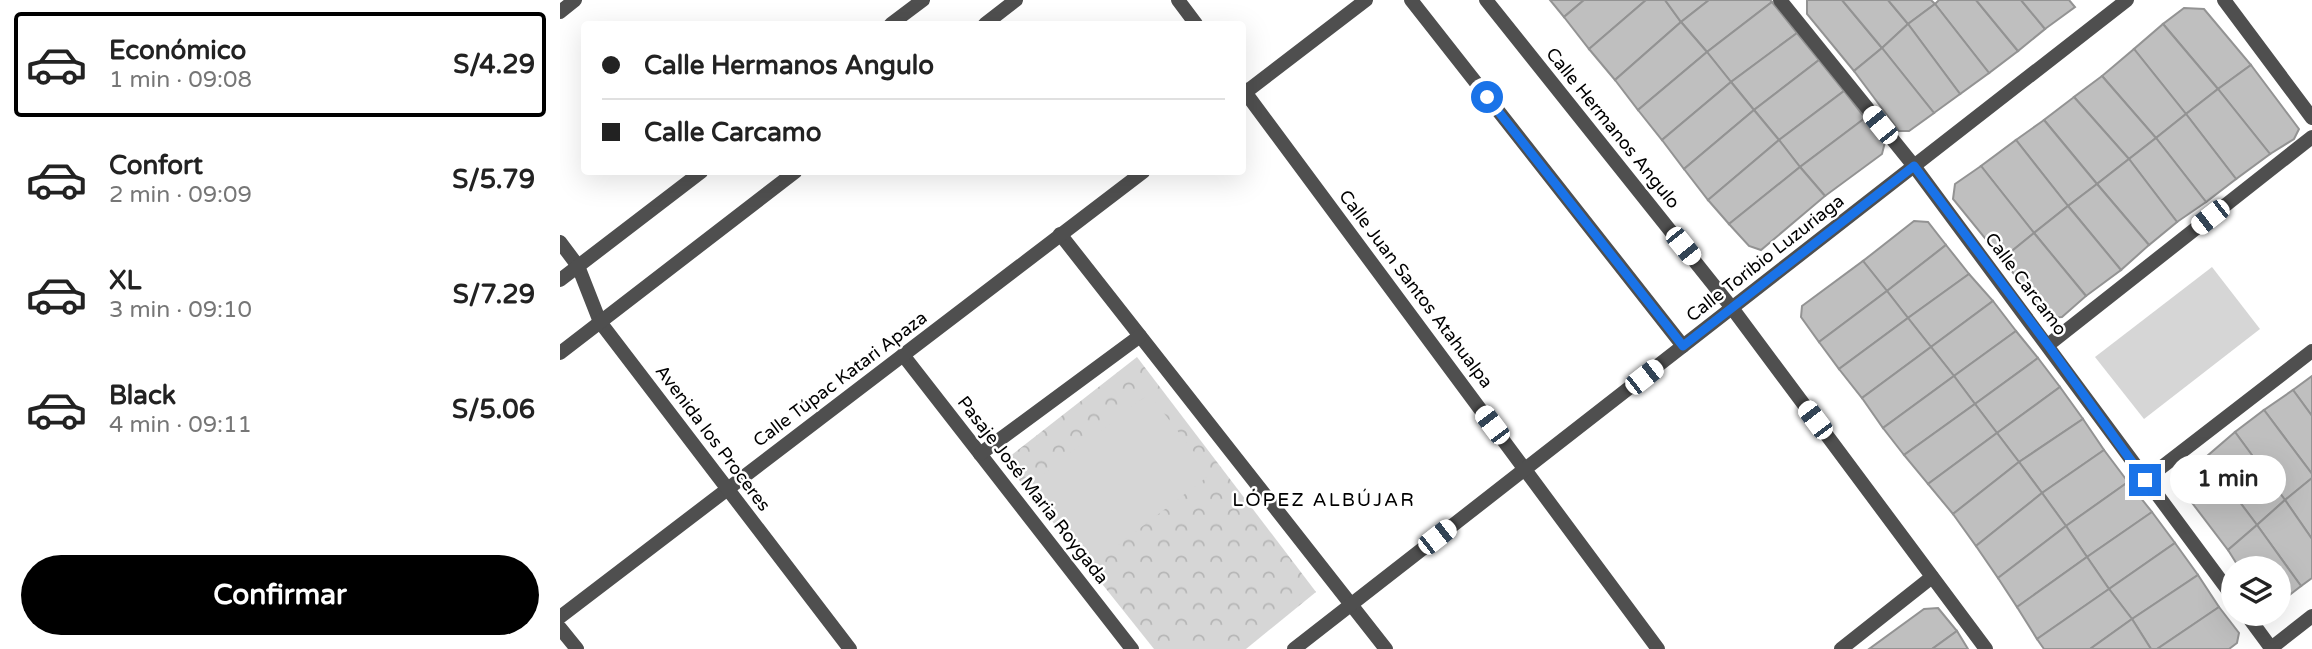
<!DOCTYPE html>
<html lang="es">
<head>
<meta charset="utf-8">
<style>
	body { margin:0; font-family:"Varela Round",sans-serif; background:#f6f6f6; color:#222; height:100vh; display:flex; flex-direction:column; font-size:26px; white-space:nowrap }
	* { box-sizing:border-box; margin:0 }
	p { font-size:23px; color:#767676 }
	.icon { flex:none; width:38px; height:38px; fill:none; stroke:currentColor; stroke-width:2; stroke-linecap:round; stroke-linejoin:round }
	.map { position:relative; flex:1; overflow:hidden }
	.side { display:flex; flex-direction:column; background:#fff; width:560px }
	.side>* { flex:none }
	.banner { position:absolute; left:21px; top:21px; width:665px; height:154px; border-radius:7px; box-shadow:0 7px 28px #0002; display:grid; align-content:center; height:154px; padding:0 21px; background:#fff }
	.buttons { position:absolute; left:1661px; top:556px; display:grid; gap:14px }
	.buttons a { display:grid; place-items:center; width:70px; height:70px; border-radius:50%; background:#fff; box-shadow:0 7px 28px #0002; font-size:35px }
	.end { position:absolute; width:32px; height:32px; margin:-16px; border:9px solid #1a73e8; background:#fff; box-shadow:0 0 0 4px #fff }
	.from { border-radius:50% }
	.bubble { position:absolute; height:49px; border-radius:24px; background:#fff; box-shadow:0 7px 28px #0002; font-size:23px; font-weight:800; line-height:49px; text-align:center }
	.car { position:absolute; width:21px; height:42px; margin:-21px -10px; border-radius:9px; box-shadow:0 0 5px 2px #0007; background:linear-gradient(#fff 24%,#345 0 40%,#fff 0 76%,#345 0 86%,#fff 0) }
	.banner b { display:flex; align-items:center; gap:24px; height:66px; font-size:26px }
	.banner b+b { border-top:2px solid #e0e0e0 }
	.banner i { width:18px; height:18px; background:#222 }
	ul { padding:12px 0 0; list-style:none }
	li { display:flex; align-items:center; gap:21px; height:105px; margin:0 14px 10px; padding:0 7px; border:4px solid transparent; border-radius:7px }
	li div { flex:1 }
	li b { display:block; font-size:26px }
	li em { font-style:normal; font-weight:800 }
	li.selected { border-color:#000 }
	li>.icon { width:63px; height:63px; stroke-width:1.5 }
	.cta { display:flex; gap:14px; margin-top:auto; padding:14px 21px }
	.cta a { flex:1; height:80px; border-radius:42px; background:#000; color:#fff; font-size:28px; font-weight:800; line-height:80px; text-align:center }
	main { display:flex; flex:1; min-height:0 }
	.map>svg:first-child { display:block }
	.park { fill:url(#park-crowns) }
	.garden { fill:#d6d6d6 }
	.building { fill:#bfbfbf; stroke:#939393; stroke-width:2 }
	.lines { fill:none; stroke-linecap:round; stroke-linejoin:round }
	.minor { stroke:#4f4f4f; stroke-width:14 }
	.tertiary { stroke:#4f4f4f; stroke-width:14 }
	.route { stroke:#1a73e8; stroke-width:9 }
	.labels { text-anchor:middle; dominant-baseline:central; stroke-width:5; stroke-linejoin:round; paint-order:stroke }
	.street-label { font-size:18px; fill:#000; stroke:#fff }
	.neighbourhood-label { font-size:19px; letter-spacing:2px; fill:#000; stroke:#fff }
</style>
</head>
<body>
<main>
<section class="side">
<ul>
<li class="selected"><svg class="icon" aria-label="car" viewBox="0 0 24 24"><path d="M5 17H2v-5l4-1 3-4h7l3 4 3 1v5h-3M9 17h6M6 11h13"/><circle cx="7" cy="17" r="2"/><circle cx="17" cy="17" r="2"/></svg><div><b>Económico</b><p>1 min · 09:08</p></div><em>S/4.29</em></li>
<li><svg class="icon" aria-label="car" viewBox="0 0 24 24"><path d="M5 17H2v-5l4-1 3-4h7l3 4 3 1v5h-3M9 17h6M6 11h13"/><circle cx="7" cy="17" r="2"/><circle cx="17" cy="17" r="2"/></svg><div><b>Confort</b><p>2 min · 09:09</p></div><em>S/5.79</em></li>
<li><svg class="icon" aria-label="car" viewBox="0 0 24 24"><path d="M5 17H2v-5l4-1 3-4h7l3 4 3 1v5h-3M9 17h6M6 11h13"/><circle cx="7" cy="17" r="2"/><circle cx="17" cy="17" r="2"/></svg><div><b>XL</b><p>3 min · 09:10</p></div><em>S/7.29</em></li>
<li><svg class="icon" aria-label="car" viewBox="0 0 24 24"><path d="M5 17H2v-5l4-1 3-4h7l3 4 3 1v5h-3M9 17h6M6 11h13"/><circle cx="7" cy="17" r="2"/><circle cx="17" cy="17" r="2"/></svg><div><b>Black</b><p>4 min · 09:11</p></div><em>S/5.06</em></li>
</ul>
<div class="cta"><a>Confirmar</a></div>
</section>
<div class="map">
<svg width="1752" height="649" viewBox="0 0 1752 649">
	<defs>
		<pattern id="park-crowns" width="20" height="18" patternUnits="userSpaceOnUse" patternTransform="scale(1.75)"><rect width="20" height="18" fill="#d6d6d6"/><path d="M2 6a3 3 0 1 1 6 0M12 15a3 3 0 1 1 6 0" fill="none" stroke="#b6b6b6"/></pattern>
	</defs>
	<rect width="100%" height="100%" fill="#fff"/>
	<!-- park -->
	<path class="park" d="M577,357L756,592L686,649H594L444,461Z"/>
	<!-- garden -->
	<g class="garden">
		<path d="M1652,267L1700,329L1584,419L1535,357Z"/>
		<path d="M589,394L651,474L533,564L471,483Z"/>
	</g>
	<!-- building -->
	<g class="building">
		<path d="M990,0H1024L1004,17Z"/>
		<path d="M1024,0H1086L1029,49L1004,17Z"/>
		<path d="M1086,0H1105L1121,22L1055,80L1029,49Z"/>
		<path d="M1105,0H1149L1121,22Z"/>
		<path d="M1149,0H1210L1212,2L1147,52L1121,22Z"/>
		<path d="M1247,0H1282L1322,48L1294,71L1247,14Z"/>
		<path d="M1282,0H1328L1348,24L1322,48Z"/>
		<path d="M1328,0H1371L1375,4L1348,24Z"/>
		<path d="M1379,0H1416L1458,51L1429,73L1375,4Z"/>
		<path d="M1416,0H1461L1485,29L1458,51Z"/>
		<path d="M1461,0H1509L1515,7L1485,29Z"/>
		<path d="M1212,2L1237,33L1171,82L1147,52Z"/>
		<path d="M1375,4L1429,73L1400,94L1348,24Z"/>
		<path d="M1624,8L1644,9L1691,65L1658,89L1603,24Z"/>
		<path d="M1121,22L1147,52L1078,110L1055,80Z"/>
		<path d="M1348,24L1400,94L1374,113L1322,48Z"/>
		<path d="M1603,24L1658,89L1626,114L1574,49Z"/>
		<path d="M1237,33L1259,60L1194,110L1171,82Z"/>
		<path d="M1322,48L1374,113L1349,131H1339L1294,71Z"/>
		<path d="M1574,49L1626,114L1596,138L1542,76Z"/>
		<path d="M1147,52L1171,82L1102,140L1078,110Z"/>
		<path d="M1259,60L1284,91L1219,140L1194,110Z"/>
		<path d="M1691,65L1739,129L1734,139L1710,154L1658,89Z"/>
		<path d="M1542,76L1596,138L1569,159L1514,97Z"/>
		<path d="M1171,82L1194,110L1124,169L1102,140Z"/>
		<path d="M1658,89L1710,154L1676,179L1626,114Z"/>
		<path d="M1284,91L1305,118L1240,167L1219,140Z"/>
		<path d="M1514,97L1569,159L1537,184L1484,120Z"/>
		<path d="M1194,110L1219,140L1148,200L1124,169Z"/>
		<path d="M1626,114L1676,179L1646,202L1596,138Z"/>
		<path d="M1305,118L1325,142L1322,154L1265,196L1240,167Z"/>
		<path d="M1484,120L1537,184L1508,206L1456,140Z"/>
		<path d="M1596,138L1646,202L1617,222L1569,159Z"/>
		<path d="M1219,140L1240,167L1169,224L1148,200Z"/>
		<path d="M1456,140L1508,206L1474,233L1421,166Z"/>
		<path d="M1569,159L1617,222L1589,245L1537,184Z"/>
		<path d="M1421,166L1474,233L1442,259L1393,199L1395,184Z"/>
		<path d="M1240,167L1265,196L1201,250L1189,246L1169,224Z"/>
		<path d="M1537,184L1589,245L1561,270L1508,206Z"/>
		<path d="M1508,206L1561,270L1526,296L1474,233Z"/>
		<path d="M1354,221L1368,222L1386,245L1327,291L1303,261Z"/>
		<path d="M1474,233L1526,296L1502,317L1489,318L1442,259Z"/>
		<path d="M1386,245L1409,274L1348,318L1327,291Z"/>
		<path d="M1303,261L1327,291L1259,342L1241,317L1242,306Z"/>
		<path d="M1409,274L1433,301L1371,347L1348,318Z"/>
		<path d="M1327,291L1348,318L1279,369L1259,342Z"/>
		<path d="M1433,301L1456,331L1394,376L1371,347Z"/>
		<path d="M1348,318L1371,347L1302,398L1279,369Z"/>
		<path d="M1456,331L1478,358L1415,404L1394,376Z"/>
		<path d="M1371,347L1394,376L1323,428L1302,398Z"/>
		<path d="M1478,358L1500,387L1437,433L1415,404Z"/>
		<path d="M1394,376L1415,404L1344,455L1323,428Z"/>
		<path d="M1752,376V416L1733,390Z"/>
		<path d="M1500,387L1523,419L1459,462L1437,433Z"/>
		<path d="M1733,390L1752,416V474L1704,410Z"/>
		<path d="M1415,404L1437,433L1368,484L1344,455Z"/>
		<path d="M1704,410L1752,474V478L1725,500L1675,432Z"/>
		<path d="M1523,419L1544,450L1482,493L1459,462Z"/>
		<path d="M1675,432L1725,500L1697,525L1646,457Z"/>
		<path d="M1437,433L1459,462L1393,514L1368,484Z"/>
		<path d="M1544,450L1568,482L1506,526L1482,493Z"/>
		<path d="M1646,457L1697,525L1668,550L1620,487L1624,474Z"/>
		<path d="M1459,462L1482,493L1416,546L1393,514Z"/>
		<path d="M1752,478V539L1725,500Z"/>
		<path d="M1568,482L1592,512L1527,557L1506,526Z"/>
		<path d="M1482,493L1506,526L1438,578L1416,546Z"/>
		<path d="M1725,500L1752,539V578L1741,586L1697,525Z"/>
		<path d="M1592,512L1615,543L1549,589L1527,557Z"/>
		<path d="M1697,525L1741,586L1718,604V569H1680L1668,550Z"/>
		<path d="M1506,526L1527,557L1457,607L1438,578Z"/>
		<path d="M1615,543L1638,575L1572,619L1549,589Z"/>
		<path d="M1527,557L1549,589L1477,639L1457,607Z"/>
		<path d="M1638,575L1659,607L1597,649H1591L1572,619Z"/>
		<path d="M1549,589L1572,619L1530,649H1484L1477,639Z"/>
		<path d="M1659,607L1679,633L1677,643L1669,649H1597Z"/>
		<path d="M1378,608L1397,631L1372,649H1309L1364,609Z"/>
		<path d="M1572,619L1591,649H1530Z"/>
		<path d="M1397,631L1408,649H1372Z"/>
	</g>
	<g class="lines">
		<!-- minor -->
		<g class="minor">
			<path d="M618,0L636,24"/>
			<path d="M851,0L1123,346"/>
			<path d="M926,0L1172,308L1426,649"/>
			<path d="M1220,0L1354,166L1673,597"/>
			<path d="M0,12L15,0"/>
			<path d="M682,88L1098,649"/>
			<path d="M682,95L806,0"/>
			<path d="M500,234L826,649"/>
			<path d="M0,242L18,266"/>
			<path d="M1488,345L1752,137"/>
			<path d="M343,355L572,649"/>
			<path d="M420,454L580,336"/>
			<path d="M1585,480L1752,351"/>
			<path d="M1686,614L1711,648"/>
			<path d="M0,617L583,172"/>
			<path d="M0,628L17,649"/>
			<path d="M734,649L1567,0"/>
			<path d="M1281,649L1372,577"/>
			<path d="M1710,649L1752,616"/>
		</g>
		<!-- tertiary -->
		<g class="tertiary">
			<path d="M1664,0L1752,118"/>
			<path d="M331,24L363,0"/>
			<path d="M425,24L456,0"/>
			<path d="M18,266L40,322L290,649"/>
			<path d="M0,280L141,172"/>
			<path d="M0,353L235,172"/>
		</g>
	</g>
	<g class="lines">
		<!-- route -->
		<path class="route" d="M927,97L1123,346L1354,166L1488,345L1585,480"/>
	</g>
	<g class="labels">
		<!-- street labels -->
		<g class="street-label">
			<text transform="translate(1053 128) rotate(51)">Calle Hermanos Angulo</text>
			<text transform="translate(1205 258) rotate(-38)">Calle Toribio Luzuriaga</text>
			<text transform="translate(1466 284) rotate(53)">Calle Carcamo</text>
			<text transform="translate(856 289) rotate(53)">Calle Juan Santos Atahualpa</text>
			<text transform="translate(280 379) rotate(-37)">Calle Túpac Katari Apaza</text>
			<text transform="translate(153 438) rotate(53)">Avenida los Proceres</text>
			<text transform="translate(473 490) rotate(52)">Pasaje José Maria Roygada</text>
		</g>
		<!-- neighbourhood labels -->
		<g class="neighbourhood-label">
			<text x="764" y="500">LÓPEZ ALBÚJAR</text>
		</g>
	</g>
</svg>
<div class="buttons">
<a><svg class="icon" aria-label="layers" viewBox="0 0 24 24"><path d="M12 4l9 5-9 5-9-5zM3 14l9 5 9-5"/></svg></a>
</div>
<i class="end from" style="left:927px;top:97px"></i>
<i class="end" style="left:1585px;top:480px"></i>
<div class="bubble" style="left:1610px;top:455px;width:116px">1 min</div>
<i class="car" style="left:1320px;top:125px;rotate:321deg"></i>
<i class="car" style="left:1650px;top:217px;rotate:232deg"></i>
<i class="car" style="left:1123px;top:246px;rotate:141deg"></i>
<i class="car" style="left:1084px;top:377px;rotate:52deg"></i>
<i class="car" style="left:1255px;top:420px;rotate:323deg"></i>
<i class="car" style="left:932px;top:425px;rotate:323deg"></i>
<i class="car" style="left:877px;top:537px;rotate:52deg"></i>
<div class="banner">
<b><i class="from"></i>Calle Hermanos Angulo</b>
<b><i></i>Calle Carcamo</b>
</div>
</div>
</main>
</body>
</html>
